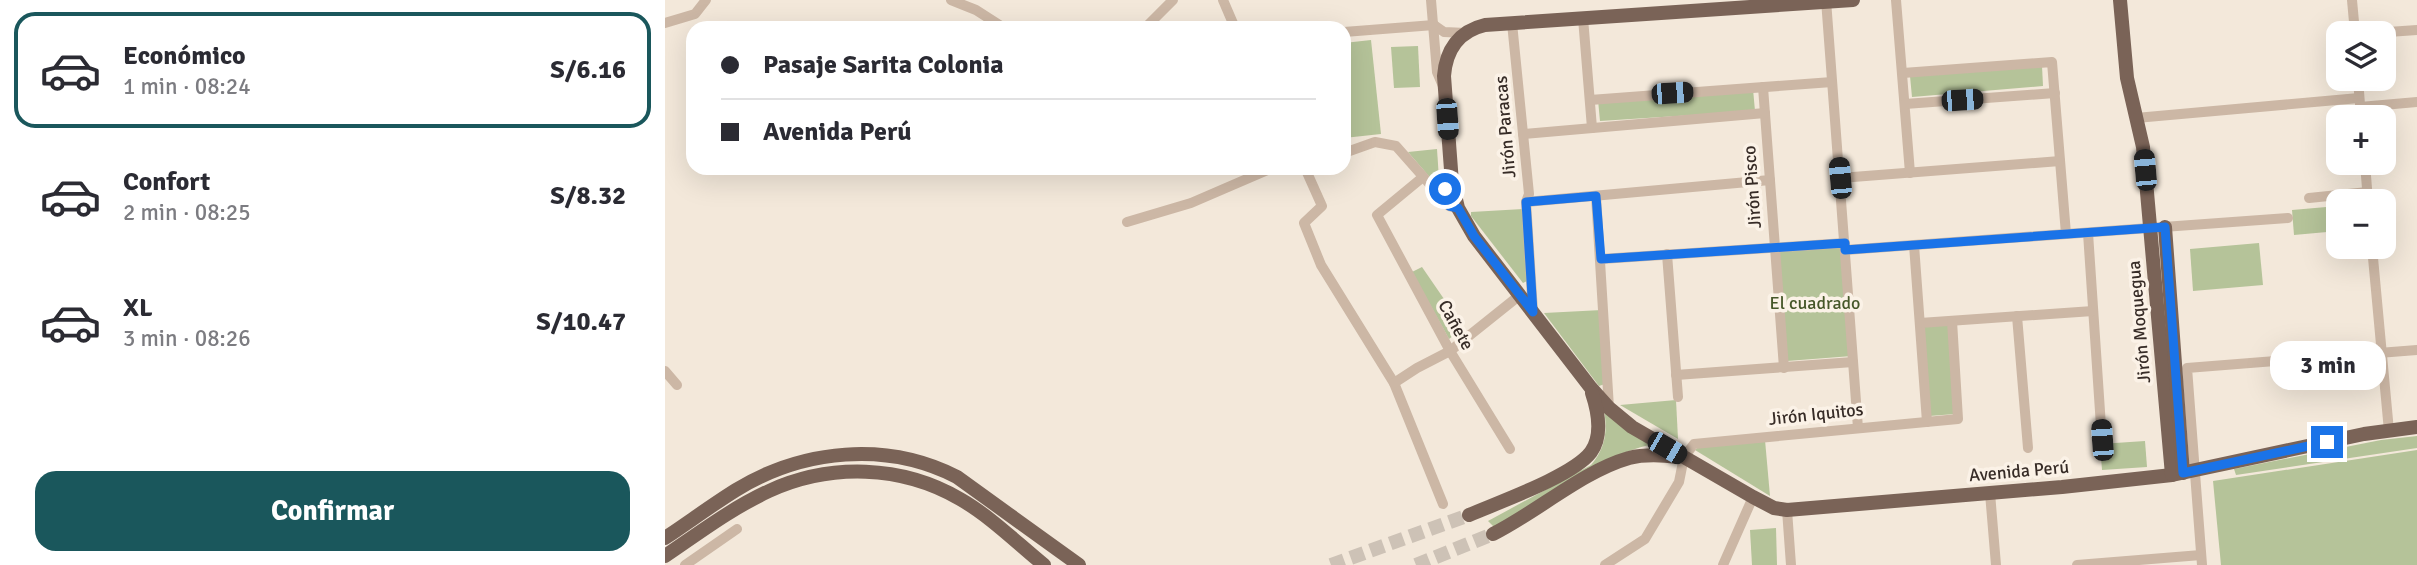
<!DOCTYPE html>
<html lang="es">
<head>
<meta charset="utf-8">
<style>
	body { margin:0; font-family:Signika,sans-serif; background:#f2f2f3; color:#2b2b33; height:100vh; display:flex; flex-direction:column; font-size:26px; white-space:nowrap }
	* { box-sizing:border-box; margin:0 }
	p { font-size:23px; color:#7c7c81 }
	.icon { flex:none; width:38px; height:38px; fill:none; stroke:currentColor; stroke-width:2; stroke-linecap:round; stroke-linejoin:round }
	.map { position:relative; flex:1; overflow:hidden }
	.sheet { display:flex; flex-direction:column; background:#fff; width:665px }
	.sheet>* { flex:none }
	.guide { position:absolute; left:21px; top:21px; width:665px; height:154px; border-radius:21px; box-shadow:0 7px 28px #0002; display:grid; align-content:center; height:154px; padding:0 35px; background:#fff }
	.controls { position:absolute; left:1661px; top:21px; display:grid; gap:14px }
	.controls a { display:grid; place-items:center; width:70px; height:70px; border-radius:14px; background:#fff; box-shadow:0 7px 28px #0002; font-size:35px }
	.end { position:absolute; width:32px; height:32px; margin:-16px; border:9px solid #1a73e8; background:#fff; box-shadow:0 0 0 4px #fff }
	.from { border-radius:50% }
	.bubble { position:absolute; height:49px; border-radius:21px; background:#fff; box-shadow:0 7px 28px #0002; font-size:23px; font-weight:700; line-height:49px; text-align:center }
	.car { position:absolute; width:21px; height:42px; margin:-21px -10px; border-radius:9px; box-shadow:0 0 5px 2px #0007; background:linear-gradient(#222 24%,#8ab4d8 0 40%,#222 0 76%,#8ab4d8 0 86%,#222 0) }
	.guide b { display:flex; align-items:center; gap:24px; height:66px; font-size:26px }
	.guide b+b { border-top:2px solid #e1e1e2 }
	.guide i { width:18px; height:18px; background:#2b2b33 }
	ul { padding:12px 0 0; list-style:none }
	li { display:flex; align-items:center; gap:21px; height:116px; margin:0 14px 10px; padding:0 21px; border:4px solid transparent; border-radius:21px }
	li div { flex:1 }
	li b { display:block; font-size:26px }
	li em { font-style:normal; font-weight:700 }
	li.active { border-color:#1a575c }
	li>.icon { width:63px; height:63px; stroke-width:1.5 }
	.primary-button { display:flex; gap:14px; margin-top:auto; padding:14px 35px }
	.primary-button a { flex:1; height:80px; border-radius:21px; background:#1a575c; color:#fff; font-size:28px; font-weight:700; line-height:80px; text-align:center }
	main { display:flex; flex:1; min-height:0 }
	.map>svg:first-child { display:block }
	.green { fill:#b5c399 }
	.lines { fill:none; stroke-linecap:round; stroke-linejoin:round }
	.major-tunnel { stroke:#cdc2b6; stroke-width:14; stroke-dasharray:14 7; stroke-linecap:butt }
	.minor { stroke:#ccb7a5; stroke-width:10 }
	.major { stroke:#7a6357; stroke-width:14 }
	.route { stroke:#1a73e8; stroke-width:9 }
	.labels { text-anchor:middle; dominant-baseline:central; stroke-width:7; stroke-linejoin:round; paint-order:stroke }
	.street-label { font-size:18px; fill:#372c27; stroke:#fbf2e7 }
	.park-label { font-size:18px; fill:#465729; stroke:#fbf2e7 }
</style>
</head>
<body>
<main>
<section class="sheet">
<ul>
<li class="active"><svg class="icon" aria-label="car" viewBox="0 0 24 24"><path d="M5 17H2v-5l4-1 3-4h7l3 4 3 1v5h-3M9 17h6M6 11h13"/><circle cx="7" cy="17" r="2"/><circle cx="17" cy="17" r="2"/></svg><div><b>Económico</b><p>1 min · 08:24</p></div><em>S/6.16</em></li>
<li><svg class="icon" aria-label="car" viewBox="0 0 24 24"><path d="M5 17H2v-5l4-1 3-4h7l3 4 3 1v5h-3M9 17h6M6 11h13"/><circle cx="7" cy="17" r="2"/><circle cx="17" cy="17" r="2"/></svg><div><b>Confort</b><p>2 min · 08:25</p></div><em>S/8.32</em></li>
<li><svg class="icon" aria-label="car" viewBox="0 0 24 24"><path d="M5 17H2v-5l4-1 3-4h7l3 4 3 1v5h-3M9 17h6M6 11h13"/><circle cx="7" cy="17" r="2"/><circle cx="17" cy="17" r="2"/></svg><div><b>XL</b><p>3 min · 08:26</p></div><em>S/10.47</em></li>
</ul>
<div class="primary-button"><a>Confirmar</a></div>
</section>
<div class="map">
<svg width="1752" height="565" viewBox="0 0 1752 565">
	<rect width="100%" height="100%" fill="#f3e8da"/>
	<!-- green -->
	<g class="green">
		<path d="M706,40L716,134L679,138V43Z"/>
		<path d="M753,46L755,87L729,88L726,47Z"/>
		<path d="M1377,66L1378,86L1247,97L1245,76Z"/>
		<path d="M1088,89L1090,111L935,121L933,100Z"/>
		<path d="M772,149L774,179L769,182L743,152Z"/>
		<path d="M1673,206V231L1629,235L1627,210Z"/>
		<path d="M858,209L864,280L858,283L806,216V212Z"/>
		<path d="M1594,243L1598,285L1528,291L1525,249Z"/>
		<path d="M1178,245L1187,356L1122,361L1114,249Z"/>
		<path d="M757,267L799,328L784,339L747,272Z"/>
		<path d="M937,310L940,384L934,386L879,313Z"/>
		<path d="M1284,324L1290,414L1264,416L1259,326Z"/>
		<path d="M1011,400L1013,439L955,405Z"/>
		<path d="M939,411L984,445C927,459 879,497 831,529L823,521L926,465C940,449 943,431 939,411Z"/>
		<path d="M1752,436V448L1571,475L1569,469L1716,440Z"/>
		<path d="M1100,440L1105,496L1030,450L1036,445Z"/>
		<path d="M1480,441L1482,467L1437,470L1435,444Z"/>
		<path d="M1752,450V565H1556L1548,481Z"/>
		<path d="M1111,528L1112,565H1087L1085,530Z"/>
	</g>
	<g class="lines">
		<!-- major-tunnel -->
		<g class="major-tunnel">
			<path d="M666,565L804,515"/>
			<path d="M751,565L828,534"/>
		</g>
		<!-- minor -->
		<g class="minor">
			<path d="M286,0L311,10L339,28"/>
			<path d="M558,0L570,28"/>
			<path d="M766,0L772,72L778,86"/>
			<path d="M1161,0L1193,428"/>
			<path d="M1231,0L1245,173"/>
			<path d="M1687,0L1690,33"/>
			<path d="M918,18L927,128"/>
			<path d="M0,23L30,14L41,0"/>
			<path d="M847,23L864,194L861,202L868,312"/>
			<path d="M769,25L779,32L801,33"/>
			<path d="M480,28L508,0"/>
			<path d="M679,32L769,25"/>
			<path d="M1709,33L1752,30"/>
			<path d="M1238,73L1387,62L1401,234"/>
			<path d="M1693,79L1696,117"/>
			<path d="M1098,87L1119,368"/>
			<path d="M925,100L1167,82"/>
			<path d="M1240,104L1390,93"/>
			<path d="M1695,107L1752,102"/>
			<path d="M1471,118L1694,98"/>
			<path d="M858,134L1100,113"/>
			<path d="M679,153L710,142L731,146L784,206L793,208"/>
			<path d="M1700,163L1703,201"/>
			<path d="M640,168L657,206L639,223L656,265L729,383L778,504"/>
			<path d="M758,177L712,215L785,351L845,449"/>
			<path d="M1175,178L1395,161"/>
			<path d="M931,196L944,408"/>
			<path d="M1644,198L1703,192"/>
			<path d="M861,202L1105,180"/>
			<path d="M462,222L526,203L607,168"/>
			<path d="M1423,233L1437,441"/>
			<path d="M1249,245L1262,422"/>
			<path d="M1707,247L1724,431"/>
			<path d="M1180,250L1623,218"/>
			<path d="M1002,254L1013,397"/>
			<path d="M936,259L1180,243"/>
			<path d="M1352,316L1363,448"/>
			<path d="M1255,323L1428,311"/>
			<path d="M0,371L12,385"/>
			<path d="M1011,375L1188,362"/>
			<path d="M729,383L752,368L785,351L855,295"/>
			<path d="M1325,493L1331,565"/>
			<path d="M1122,510L1126,565"/>
			<path d="M20,565L72,529"/>
			<path d="M940,565L980,539L1014,482L1019,457L1029,444L1293,419L1287,321"/>
			<path d="M1058,565L1088,497"/>
			<path d="M1412,565L1536,555"/>
			<path d="M1537,565L1522,368L1752,350"/>
		</g>
		<!-- major -->
		<g class="major">
			<path d="M1188,0L820,25C794,31 781,50 779,76L787,183L793,208L809,236L926,388L944,408L967,427L1088,497L1109,508L1122,510L1397,487L1507,475L1699,434L1752,427"/>
			<path d="M1455,0L1462,78L1478,147L1507,475"/>
			<path d="M1500,227L1518,473"/>
			<path d="M804,515C834,502 908,476 926,452C938,435 933,411 927,393"/>
			<path d="M828,534C872,512 918,471 964,458C980,454 997,455 1013,457"/>
			<path d="M0,538C24,522 47,505 71,490C138,449 222,441 292,477L414,565"/>
			<path d="M0,556C34,533 67,508 104,491C165,463 237,465 295,499C325,516 352,543 379,565"/>
		</g>
	</g>
	<g class="lines">
		<!-- route -->
		<path class="route" d="M780,189L769,190L784,206L793,208L809,236L868,312L861,202L931,196L936,259L1180,243V250L1500,227L1518,473L1662,442"/>
	</g>
	<g class="labels">
		<!-- street labels -->
		<g class="street-label">
			<text transform="translate(840 127) rotate(-95)">Jirón Paracas</text>
			<text transform="translate(1087 187) rotate(-94)">Jirón Pisco</text>
			<text transform="translate(1474 322) rotate(-95)">Jirón Moquegua</text>
			<text transform="translate(791 325) rotate(61)">Cañete</text>
			<text transform="translate(1151 414) rotate(-6)">Jirón Iquitos</text>
			<text transform="translate(1354 471) rotate(-5)">Avenida Perú</text>
		</g>
		<!-- park labels -->
		<g class="park-label">
			<text x="1150" y="303">El cuadrado</text>
		</g>
	</g>
</svg>
<div class="controls">
<a><svg class="icon" aria-label="layers" viewBox="0 0 24 24"><path d="M12 4l9 5-9 5-9-5zM3 14l9 5 9-5"/></svg></a>
<a>+</a>
<a>−</a>
</div>
<i class="end from" style="left:780px;top:189px"></i>
<i class="end" style="left:1662px;top:442px"></i>
<div class="bubble" style="left:1605px;top:341px;width:116px">3 min</div>
<i class="car" style="left:1007px;top:93px;rotate:86deg"></i>
<i class="car" style="left:1297px;top:100px;rotate:86deg"></i>
<i class="car" style="left:782px;top:119px;rotate:176deg"></i>
<i class="car" style="left:1480px;top:170px;rotate:355deg"></i>
<i class="car" style="left:1175px;top:178px;rotate:355deg"></i>
<i class="car" style="left:1437px;top:440px;rotate:356deg"></i>
<i class="car" style="left:1002px;top:448px;rotate:120deg"></i>
<div class="guide">
<b><i class="from"></i>Pasaje Sarita Colonia</b>
<b><i></i>Avenida Perú</b>
</div>
</div>
</main>
</body>
</html>
